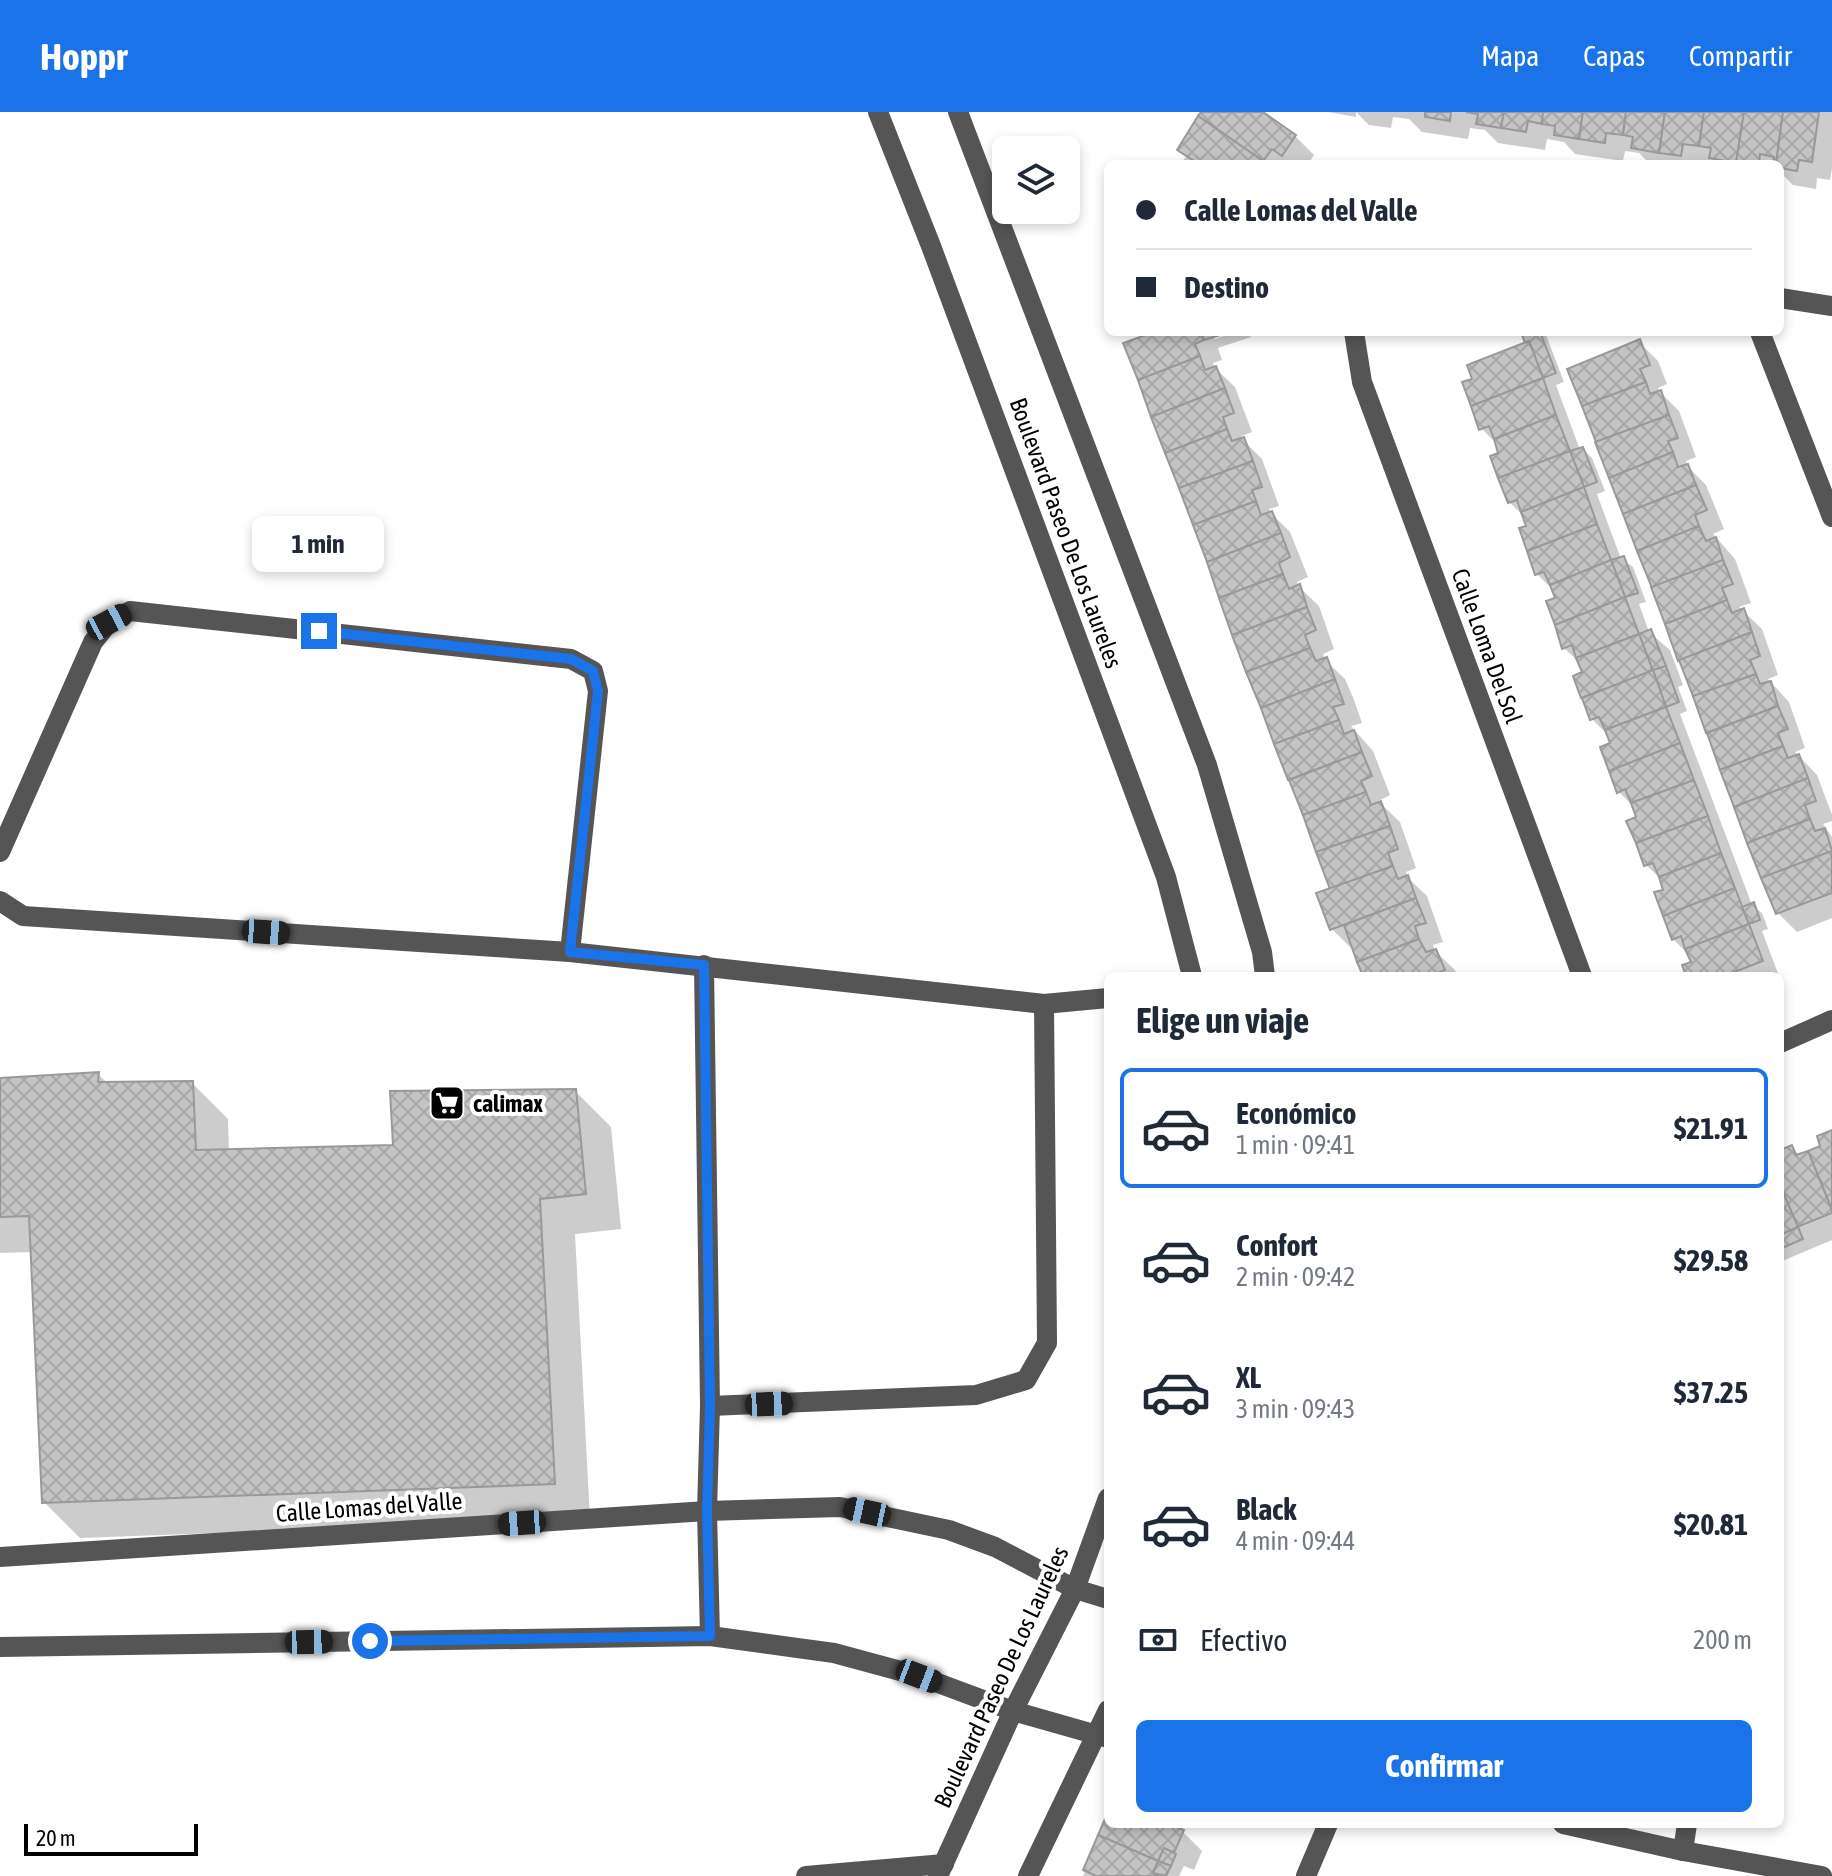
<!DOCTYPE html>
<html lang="es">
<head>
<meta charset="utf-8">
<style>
	body { margin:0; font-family:"Asap Condensed",sans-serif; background:#f2f2f3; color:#1f2937; height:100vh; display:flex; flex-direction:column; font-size:30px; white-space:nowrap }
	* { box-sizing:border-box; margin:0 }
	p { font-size:26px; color:#747a83 }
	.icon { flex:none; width:44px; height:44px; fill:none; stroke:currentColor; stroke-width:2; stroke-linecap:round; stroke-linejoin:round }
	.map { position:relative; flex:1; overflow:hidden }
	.drawer { position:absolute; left:1104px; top:860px; width:680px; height:856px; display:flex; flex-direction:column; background:#fff; border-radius:12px; box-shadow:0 4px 12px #0003 }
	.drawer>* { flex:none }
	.top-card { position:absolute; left:1104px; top:48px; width:680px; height:176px; border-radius:12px; box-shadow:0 4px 12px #0003; display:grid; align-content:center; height:176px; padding:0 32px; background:#fff }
	.tools { position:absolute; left:992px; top:24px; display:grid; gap:16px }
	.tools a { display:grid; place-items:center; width:88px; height:88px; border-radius:12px; background:#fff; box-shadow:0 4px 12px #0003; font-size:40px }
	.scale { position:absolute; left:24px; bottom:20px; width:174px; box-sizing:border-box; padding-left:8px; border:4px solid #000; border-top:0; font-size:22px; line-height:28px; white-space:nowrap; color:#000; -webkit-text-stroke:6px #fff; paint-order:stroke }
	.end { position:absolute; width:36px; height:36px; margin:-18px; border:10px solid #1a73e8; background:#fff; box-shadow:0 0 0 4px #fff }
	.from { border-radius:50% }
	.bubble { position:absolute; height:56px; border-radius:12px; background:#fff; box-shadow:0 4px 12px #0003; font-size:26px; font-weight:700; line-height:56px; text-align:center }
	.car { position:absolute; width:24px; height:48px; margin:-24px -12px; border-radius:10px; box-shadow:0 0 6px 2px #0007; background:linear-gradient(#222 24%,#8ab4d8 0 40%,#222 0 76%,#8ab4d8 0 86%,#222 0) }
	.top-card b { display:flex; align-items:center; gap:28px; height:76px; font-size:30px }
	.top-card b+b { border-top:2px solid #e0e1e3 }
	.top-card i { width:20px; height:20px; background:#1f2937 }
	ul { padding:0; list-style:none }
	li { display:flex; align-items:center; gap:24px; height:120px; margin:0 16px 12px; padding:0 16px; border:4px solid transparent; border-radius:12px }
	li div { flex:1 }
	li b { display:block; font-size:30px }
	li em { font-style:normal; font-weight:700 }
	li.selected { border-color:#1a73e8 }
	li>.icon { width:72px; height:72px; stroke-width:1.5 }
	h2 { padding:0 32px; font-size:36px; line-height:96px }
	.pay { display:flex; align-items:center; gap:20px; height:88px; padding:0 32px; font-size:30px }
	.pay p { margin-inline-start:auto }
	.action { display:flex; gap:16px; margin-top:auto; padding:16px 32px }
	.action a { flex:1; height:92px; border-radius:12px; background:#1a73e8; color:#fff; font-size:32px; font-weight:700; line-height:92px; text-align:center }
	header { display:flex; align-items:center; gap:48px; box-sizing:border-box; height:112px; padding:0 40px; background:#1a73e8; color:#fff }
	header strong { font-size:38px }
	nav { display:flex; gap:44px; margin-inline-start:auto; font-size:28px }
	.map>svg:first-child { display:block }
	.shadow { fill:#0003 }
	.building { fill:url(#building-cross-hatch); stroke:#999; stroke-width:2 }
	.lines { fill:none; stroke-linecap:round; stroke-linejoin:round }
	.minor { stroke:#555; stroke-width:20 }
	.route { stroke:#1a73e8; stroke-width:10 }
	.labels { text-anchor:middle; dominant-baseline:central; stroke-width:8; stroke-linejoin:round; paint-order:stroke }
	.street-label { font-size:24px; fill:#000; stroke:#fff }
	.poi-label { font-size:24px; font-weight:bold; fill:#000; stroke:#fff; text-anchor:start }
</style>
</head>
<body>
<header>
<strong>Hoppr</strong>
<nav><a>Mapa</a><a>Capas</a><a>Compartir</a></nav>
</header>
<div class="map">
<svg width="1832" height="1764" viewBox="0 0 1832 1764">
	<defs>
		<pattern id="building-cross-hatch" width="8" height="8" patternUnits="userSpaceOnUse" patternTransform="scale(2)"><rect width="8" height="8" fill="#c4c4c4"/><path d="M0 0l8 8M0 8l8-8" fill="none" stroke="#a7a7a7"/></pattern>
	</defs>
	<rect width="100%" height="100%" fill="#fff"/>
	<!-- shadow -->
	<g class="shadow">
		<path d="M1204,0H1260L1295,24L1314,43L1308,52H1181L1186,44L1180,38Z"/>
		<path d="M1328,0H1832V56L1830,68L1817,66L1816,77L1793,73L1780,60V52L1702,50L1701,52H1650L1639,41L1625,39L1623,49L1575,42L1564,30L1547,27L1545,38L1498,31L1485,18L1470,16L1468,27L1422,20L1409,7L1393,5L1391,16L1369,13L1356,0V5Z"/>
		<path d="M1160,220H1223L1212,224L1215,227L1236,220H1249L1251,225L1218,236L1222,248L1213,251L1215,256L1235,275L1252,320L1241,324L1242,327L1262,347L1279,394L1269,397L1271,401L1290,420L1308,465L1297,470L1299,475L1319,494L1334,537L1323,542L1325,548L1345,567L1354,588L1362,611L1351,614L1373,639L1390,683L1378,689L1400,710L1416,756L1406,760L1408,766L1427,784L1443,830L1433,833L1435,839L1455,858L1457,864H1365L1354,835L1351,836L1332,817L1333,778L1247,559Z"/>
		<path d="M1524,220H1545L1564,270L1556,273L1580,338L1583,337L1592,346L1605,379L1597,382L1621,447L1633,455L1646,490L1639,492L1649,520L1670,538L1683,573L1678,575L1687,599L1680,602L1752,793L1762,801L1768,817L1762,819L1779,864H1688L1693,851L1690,844L1673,827L1662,768L1646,753L1639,706L1636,697L1619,680L1613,633L1609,624L1592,607L1576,565L1585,561L1582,553L1564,536L1558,487L1555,480L1537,462L1525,405L1509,390L1498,333L1481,316L1474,269L1529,232Z"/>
		<path d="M1639,230L1658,249L1667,272L1658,276L1659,279L1679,299L1696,345L1686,349L1688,355L1706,373L1724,417L1713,422L1735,447L1751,491L1739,495L1762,517L1778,563L1768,567L1789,590L1805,636L1795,640L1817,663L1832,703V709L1823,712L1832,725V806L1797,820L1778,801L1570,258Z"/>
		<path d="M98,962L108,972L192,971L228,1007L229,1039L395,1035L575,979L611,1015L621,1117L575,1122L590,1407L80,1426L44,1390L33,1140L0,1141V968Z"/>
		<path d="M1832,1019V1128L1780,1150V1041L1792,1035L1800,1044L1823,1035Z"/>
		<path d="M1108,1706V1712H1165L1183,1720L1202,1739L1194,1758L1184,1754L1179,1764H1083Z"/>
	</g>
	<!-- building -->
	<g class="building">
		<path d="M1201,0H1263L1296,23L1282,44L1272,37L1263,49L1198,4Z"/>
		<path d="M1425,0H1451L1450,9L1425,5Z"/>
		<path d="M1466,0H1504L1501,16L1476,12L1478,2Z"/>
		<path d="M1504,0H1543L1542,12L1528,9L1526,20L1501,16Z"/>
		<path d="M1543,0H1583L1579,27L1554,23L1555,14L1542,12Z"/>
		<path d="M1583,0H1626L1623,23L1606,21L1605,31L1579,27Z"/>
		<path d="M1626,0H1665L1659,41L1631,36L1633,25L1623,23Z"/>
		<path d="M1665,0H1704L1699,34L1683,32L1681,44L1659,41Z"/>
		<path d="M1704,0H1744L1736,51L1709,46L1711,36L1699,34Z"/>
		<path d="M1744,0H1783L1776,52H1773L1774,45L1760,42L1759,52L1736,51Z"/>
		<path d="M1783,0H1819L1812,50L1799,48L1797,59L1780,56V52H1776Z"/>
		<path d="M1198,4L1263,49L1261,52H1199L1177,38Z"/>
		<path d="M1154,220H1201L1204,228L1195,232L1200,244L1138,268L1123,231Z"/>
		<path d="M1201,220H1230L1204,228Z"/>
		<path d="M1521,220H1540L1556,261L1543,266L1529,229L1525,231Z"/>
		<path d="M1640,227L1650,253L1640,257L1646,270L1582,294L1567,257Z"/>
		<path d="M1529,229L1543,266L1471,294L1462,270L1472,267L1467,253Z"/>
		<path d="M1200,244L1205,258L1216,254L1225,276L1151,305L1138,268Z"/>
		<path d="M1543,266L1556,303L1494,327L1489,314L1479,318L1471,294Z"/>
		<path d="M1646,270L1650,282L1661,278L1669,303L1596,330L1582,294Z"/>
		<path d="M1225,276L1234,301L1223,305L1227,317L1165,341L1151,305Z"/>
		<path d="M1556,303L1570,339L1498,366L1490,344L1498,341L1494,327Z"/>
		<path d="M1669,303L1678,326L1668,329L1673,340L1609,366L1595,330Z"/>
		<path d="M1227,317L1232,329L1244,325L1253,349L1179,376L1165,341Z"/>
		<path d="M1583,335L1597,370L1584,375L1570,339Z"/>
		<path d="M1570,339L1584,375L1521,400L1517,388L1508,391L1498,366Z"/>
		<path d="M1673,340L1678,355L1688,352L1696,373L1623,402L1609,366Z"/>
		<path d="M1253,349L1262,375L1252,378L1256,389L1193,413L1179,376Z"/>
		<path d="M1696,373L1707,398L1695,403L1699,414L1637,439L1623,402Z"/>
		<path d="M1584,375L1597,412L1527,439L1519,416L1526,414L1521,400Z"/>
		<path d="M1256,389L1261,403L1272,399L1281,421L1207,450L1193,413Z"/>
		<path d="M1597,412L1611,448L1550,473L1544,460L1535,463L1527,439Z"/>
		<path d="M1699,414L1706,429L1716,425L1723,448L1652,476L1637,439Z"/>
		<path d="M1281,421L1290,445L1279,451L1283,462L1219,486L1207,450Z"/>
		<path d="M1624,444L1638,481L1625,485L1611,448Z"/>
		<path d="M1611,448L1625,485L1555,513L1546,489L1555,486L1550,473Z"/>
		<path d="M1723,448L1733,472L1722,476L1727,488L1665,512L1651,475Z"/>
		<path d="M1283,462L1289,477L1300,472L1307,495L1232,523L1219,486Z"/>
		<path d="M1625,485L1639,522L1576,546L1572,533L1562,537L1555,513Z"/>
		<path d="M1727,488L1732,501L1744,496L1752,520L1678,549L1665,512Z"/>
		<path d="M1307,495L1316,518L1305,523L1310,536L1246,560L1232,523Z"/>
		<path d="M1651,517L1666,554L1653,559L1639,522Z"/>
		<path d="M1752,520L1760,544L1750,548L1756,562L1693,584L1679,548Z"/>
		<path d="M1639,522L1653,559L1581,586L1573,564L1582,560L1576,546Z"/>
		<path d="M1310,536L1316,549L1327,545L1335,567L1261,596L1246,560Z"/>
		<path d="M1666,554L1679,590L1666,595L1653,558Z"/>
		<path d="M1653,558L1666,595L1605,618L1599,605L1590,608L1582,586Z"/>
		<path d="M1756,562L1760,572L1771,569L1778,594L1706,621L1693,584Z"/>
		<path d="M1335,567L1344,592L1333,595L1339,608L1274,632L1261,596Z"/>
		<path d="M1778,594L1788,617L1778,621L1783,634L1720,658L1707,621Z"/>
		<path d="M1666,595L1680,631L1609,659L1600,635L1610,631L1605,618Z"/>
		<path d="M1339,608L1344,622L1354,618L1362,640L1288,668L1274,632Z"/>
		<path d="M1680,631L1694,668L1631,691L1625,677L1617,681L1609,659Z"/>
		<path d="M1783,634L1788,646L1799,642L1808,666L1734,695L1720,658Z"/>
		<path d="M1362,640L1372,664L1361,669L1366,680L1303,703L1289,668Z"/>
		<path d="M1808,666L1816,689L1805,693L1810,707L1747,731L1734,695Z"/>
		<path d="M1694,668L1708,704L1636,731L1626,709L1636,705L1631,691Z"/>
		<path d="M1366,680L1371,693L1381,689L1390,714L1316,740L1303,703Z"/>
		<path d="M1708,704L1721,741L1659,765L1653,751L1644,754L1636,731Z"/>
		<path d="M1810,707L1815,719L1825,716L1832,739L1761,766L1747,731Z"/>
		<path d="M1390,714L1398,737L1388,741L1393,754L1330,777L1316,740Z"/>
		<path d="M1832,739V781L1776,802L1761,766Z"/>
		<path d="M1721,741L1735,776L1663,804L1654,780L1663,778L1659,765Z"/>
		<path d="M1393,754L1398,767L1408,763L1416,786L1330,818L1316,781Z"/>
		<path d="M1735,776L1749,812L1685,837L1681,824L1672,828L1663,804Z"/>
		<path d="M1416,786L1426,811L1415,814L1419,827L1357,850L1344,813Z"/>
		<path d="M1754,790L1760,808L1749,812L1742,795Z"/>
		<path d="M1749,812L1763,849L1724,864H1686L1682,853L1691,850L1685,837Z"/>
		<path d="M1419,827L1426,840L1436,837L1445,858L1430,864H1363L1357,850Z"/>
		<path d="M99,960L98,970L193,969L196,1038L393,1033L390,979L576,977L586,1082L540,1087L555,1372L42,1391L29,1104L0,1105V966Z"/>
		<path d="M1832,1018V1098L1808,1039L1820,1034L1817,1024Z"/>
		<path d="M1792,1033L1796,1043L1808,1039L1832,1098V1101L1797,1115L1780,1073V1038Z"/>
		<path d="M1780,1073L1798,1115L1780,1123Z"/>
		<path d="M1798,1115L1803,1127L1780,1137V1123Z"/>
		<path d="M1108,1700V1712H1170L1184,1718L1174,1741L1164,1736L1158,1749L1098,1723Z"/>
		<path d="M1098,1723L1158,1749L1153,1761L1159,1764H1096L1083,1758Z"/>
		<path d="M1164,1736L1176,1742L1171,1754L1158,1749Z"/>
		<path d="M1158,1749L1171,1754L1166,1764L1153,1761Z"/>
	</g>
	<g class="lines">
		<!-- minor -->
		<g class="minor">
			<path d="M878,0L931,134L1166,765L1192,864"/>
			<path d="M958,0L1207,653L1262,840L1265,864"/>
			<path d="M1780,186L1832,194"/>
			<path d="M1354,220L1362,270L1582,864"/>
			<path d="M1760,220L1832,405"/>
			<path d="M0,740L93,530L109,510L130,499L571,547L593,559L598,579L570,840"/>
			<path d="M0,789L23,804L570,840L1044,892L1108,886"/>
			<path d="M704,853L710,1294L707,1399L710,1524"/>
			<path d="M1780,931L1832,908"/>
			<path d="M710,1294L976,1283L1026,1268L1047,1231L1044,892"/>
			<path d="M0,1445L707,1399L840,1395L949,1418L995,1435L1075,1477L1108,1487"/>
			<path d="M0,1535L710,1524L834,1541L919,1564L1013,1599L1108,1626"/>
			<path d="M1563,1712L1683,1739L1822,1764"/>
			<path d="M1683,1739L1687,1712"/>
			<path d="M806,1764L944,1752"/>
			<path d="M938,1764L1013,1599L1075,1477L1108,1386"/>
			<path d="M1028,1764L1108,1598"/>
			<path d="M1306,1764L1328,1712"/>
		</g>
	</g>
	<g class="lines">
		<!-- route -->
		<path class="route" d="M319,519L571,547L593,559L598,579L570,840L704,853L710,1294L707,1399L710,1524L370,1529"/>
	</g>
	<!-- icons -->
	<defs>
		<symbol id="supermarket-square" viewBox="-11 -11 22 22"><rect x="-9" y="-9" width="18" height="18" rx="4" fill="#000" stroke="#fff"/><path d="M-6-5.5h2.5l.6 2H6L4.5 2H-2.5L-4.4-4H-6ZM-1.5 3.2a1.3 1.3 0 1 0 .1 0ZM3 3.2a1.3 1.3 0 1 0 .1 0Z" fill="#fff"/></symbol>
	</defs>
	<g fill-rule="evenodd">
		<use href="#supermarket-square" x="427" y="971" width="40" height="40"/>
	</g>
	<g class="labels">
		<!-- street labels -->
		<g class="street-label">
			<text transform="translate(1066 421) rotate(70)">Boulevard Paseo De Los Laureles</text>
			<text transform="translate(1487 534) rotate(70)">Calle Loma Del Sol</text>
			<text transform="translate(369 1395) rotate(-4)">Calle Lomas del Valle</text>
			<text transform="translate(1001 1565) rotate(-65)">Boulevard Paseo De Los Laureles</text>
		</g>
		<!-- poi labels -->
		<g class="poi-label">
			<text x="473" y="991">calimax</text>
		</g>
	</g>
</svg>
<div class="tools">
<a><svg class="icon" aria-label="layers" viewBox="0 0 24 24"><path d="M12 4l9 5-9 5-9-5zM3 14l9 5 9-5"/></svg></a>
</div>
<div class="scale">20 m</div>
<i class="end from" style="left:370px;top:1529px"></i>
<i class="end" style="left:319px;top:519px"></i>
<div class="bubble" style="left:252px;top:404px;width:132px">1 min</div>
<i class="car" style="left:109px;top:510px;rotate:62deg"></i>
<i class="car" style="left:266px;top:820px;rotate:94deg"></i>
<i class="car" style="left:769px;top:1292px;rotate:88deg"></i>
<i class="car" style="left:867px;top:1400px;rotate:282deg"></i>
<i class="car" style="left:522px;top:1411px;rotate:266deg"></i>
<i class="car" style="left:309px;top:1530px;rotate:89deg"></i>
<i class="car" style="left:919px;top:1564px;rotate:111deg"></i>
<div class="top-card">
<b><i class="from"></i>Calle Lomas del Valle</b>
<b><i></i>Destino</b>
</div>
<section class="drawer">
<h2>Elige un viaje</h2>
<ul>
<li class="selected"><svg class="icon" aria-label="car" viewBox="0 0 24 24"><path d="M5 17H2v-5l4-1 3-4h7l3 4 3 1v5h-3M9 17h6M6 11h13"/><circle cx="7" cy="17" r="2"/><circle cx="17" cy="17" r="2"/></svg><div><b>Económico</b><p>1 min · 09:41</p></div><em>$21.91</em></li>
<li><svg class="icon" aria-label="car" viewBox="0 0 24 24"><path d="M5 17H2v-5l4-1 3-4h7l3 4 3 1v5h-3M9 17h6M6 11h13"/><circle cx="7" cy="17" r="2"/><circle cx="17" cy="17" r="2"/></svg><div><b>Confort</b><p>2 min · 09:42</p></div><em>$29.58</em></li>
<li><svg class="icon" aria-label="car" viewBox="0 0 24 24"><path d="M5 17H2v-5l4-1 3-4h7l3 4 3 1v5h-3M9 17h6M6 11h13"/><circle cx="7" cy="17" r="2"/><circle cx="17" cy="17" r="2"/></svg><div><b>XL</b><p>3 min · 09:43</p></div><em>$37.25</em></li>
<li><svg class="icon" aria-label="car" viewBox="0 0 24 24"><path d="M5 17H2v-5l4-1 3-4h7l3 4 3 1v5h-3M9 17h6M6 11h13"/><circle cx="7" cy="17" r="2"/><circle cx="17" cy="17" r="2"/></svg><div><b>Black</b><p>4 min · 09:44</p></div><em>$20.81</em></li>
</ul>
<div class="pay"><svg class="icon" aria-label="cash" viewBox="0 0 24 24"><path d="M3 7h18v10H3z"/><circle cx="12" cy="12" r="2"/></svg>Efectivo<p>200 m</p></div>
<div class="action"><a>Confirmar</a></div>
</section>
</div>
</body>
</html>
